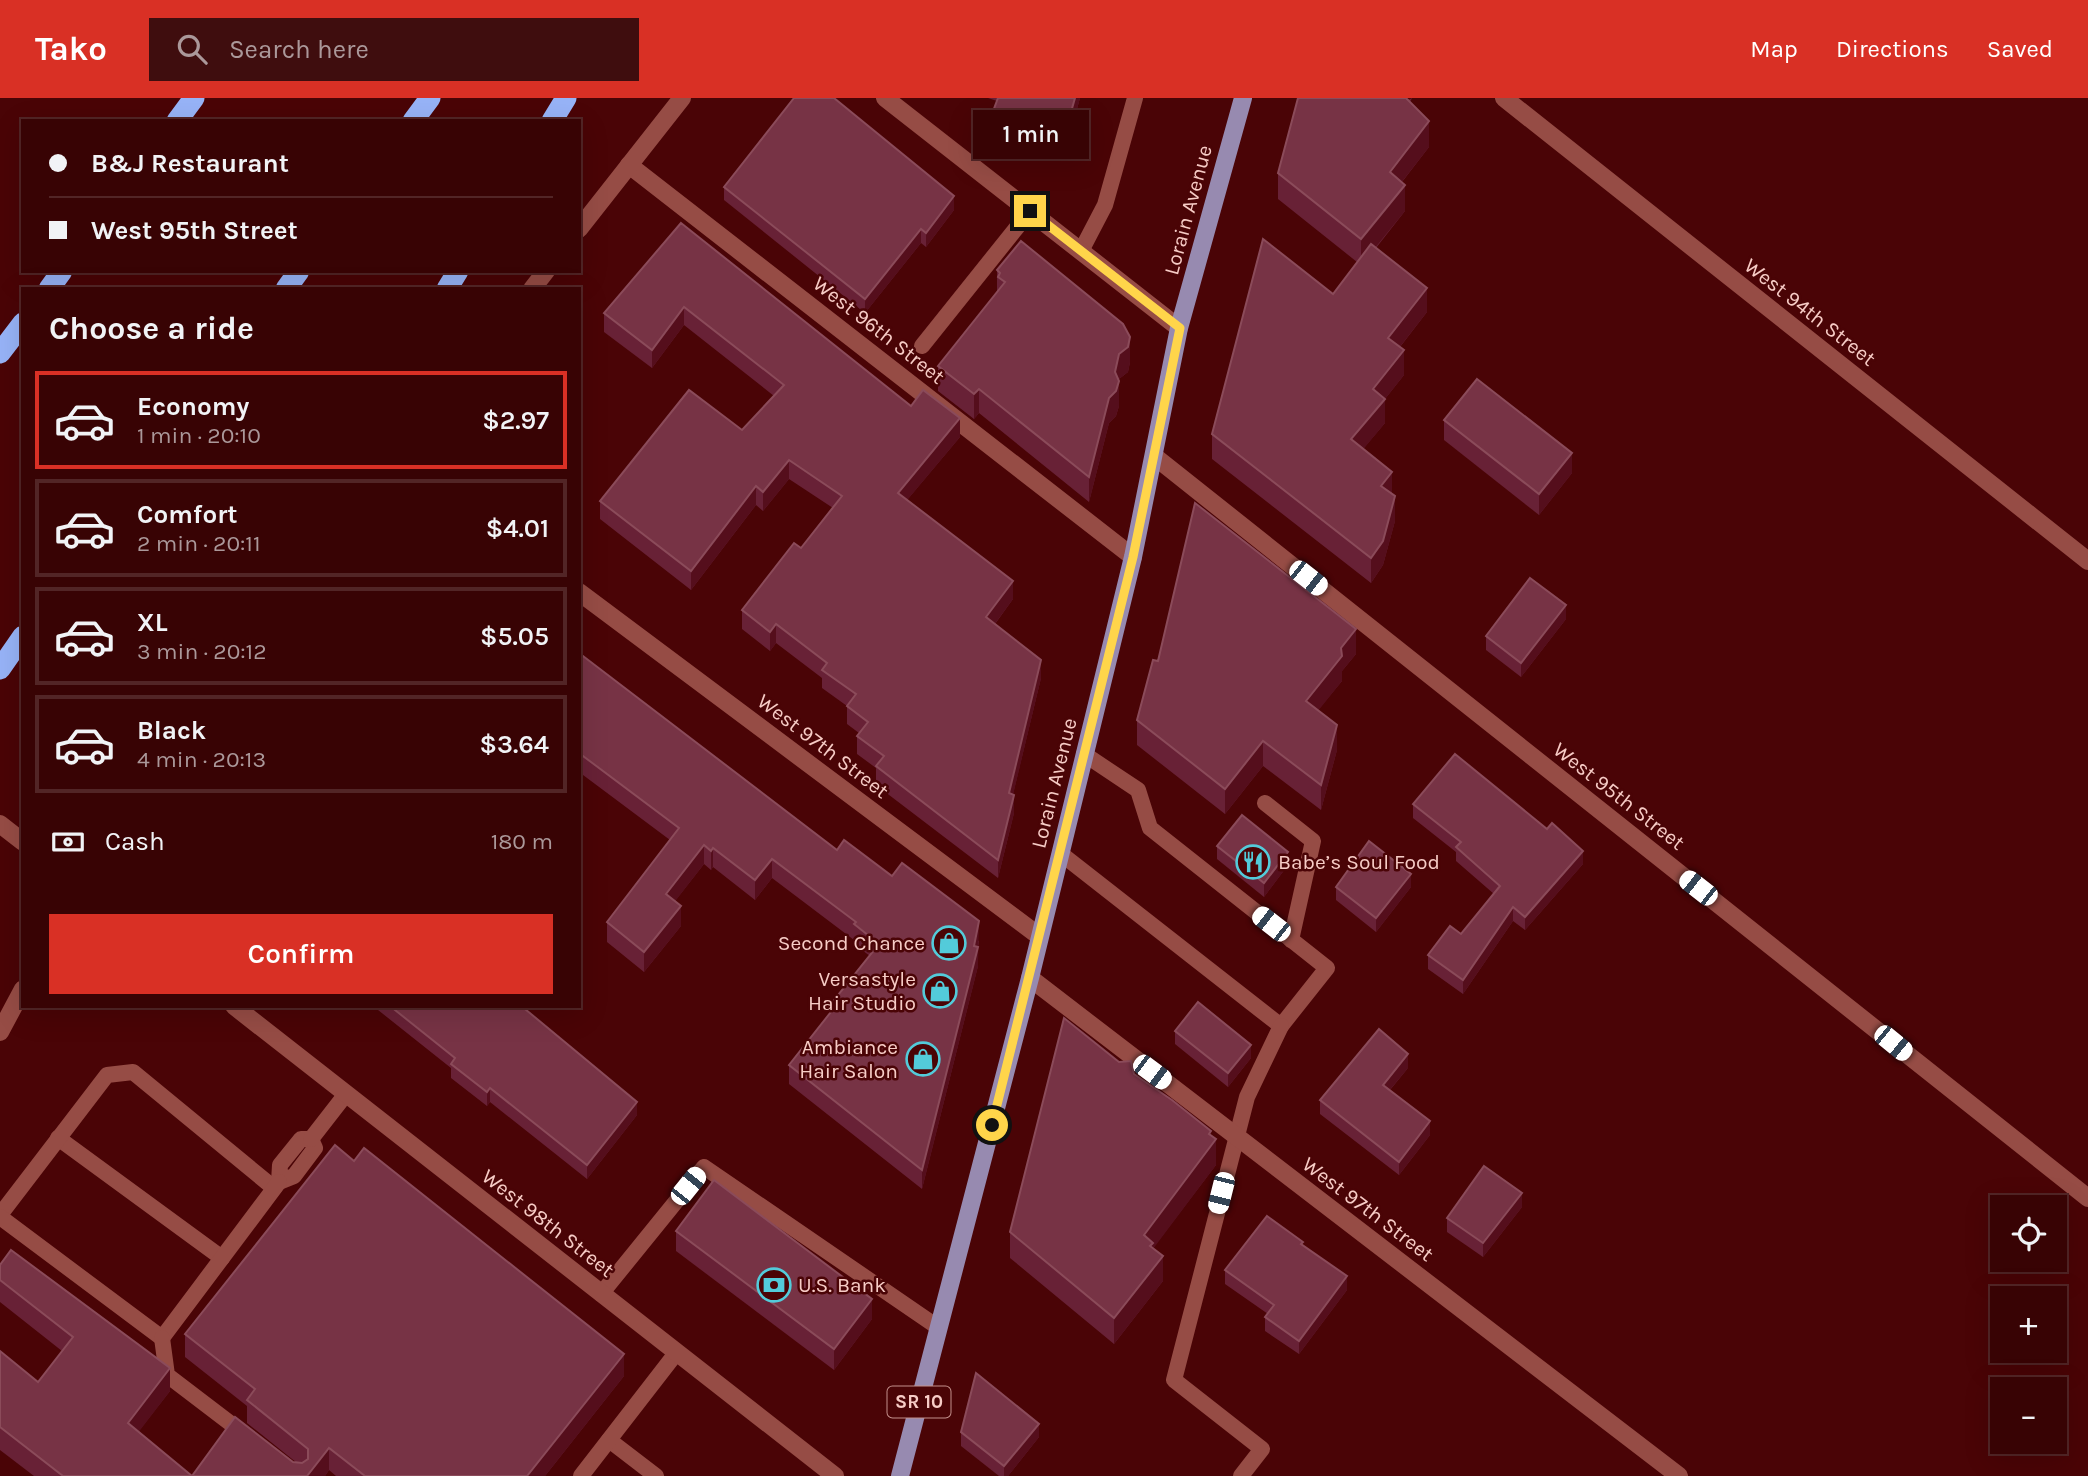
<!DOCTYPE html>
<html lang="en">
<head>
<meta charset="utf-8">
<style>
	body { margin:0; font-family:Karla,sans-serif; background:#3f0d0e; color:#f1f3f6; height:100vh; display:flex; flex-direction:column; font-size:26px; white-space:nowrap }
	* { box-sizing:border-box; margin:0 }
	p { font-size:23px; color:#ab989a }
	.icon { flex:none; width:38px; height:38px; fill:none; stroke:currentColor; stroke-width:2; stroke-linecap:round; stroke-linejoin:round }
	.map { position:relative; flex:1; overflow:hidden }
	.panel { position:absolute; left:21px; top:189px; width:560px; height:721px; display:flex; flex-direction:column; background:#380304; border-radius:0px; box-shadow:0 7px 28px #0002,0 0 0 2px #522526 }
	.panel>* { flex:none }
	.hud { position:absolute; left:21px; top:21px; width:560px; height:154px; border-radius:0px; box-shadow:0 7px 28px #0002,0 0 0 2px #522526; display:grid; align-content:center; height:154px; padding:0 28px; background:#380304 }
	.buttons { position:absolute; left:1990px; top:1097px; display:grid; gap:14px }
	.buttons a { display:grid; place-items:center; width:77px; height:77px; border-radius:0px; background:#380304; box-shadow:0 7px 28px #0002,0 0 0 2px #522526; font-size:35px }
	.end { position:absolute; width:32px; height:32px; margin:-16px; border:9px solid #ffd54a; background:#111; box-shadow:0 0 0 4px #111 }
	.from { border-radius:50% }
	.bubble { position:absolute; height:49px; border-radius:0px; background:#380304; box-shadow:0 7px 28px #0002,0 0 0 2px #522526; font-size:23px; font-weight:600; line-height:49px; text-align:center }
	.car { position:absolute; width:21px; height:42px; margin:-21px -10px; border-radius:9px; box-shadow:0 0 5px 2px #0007; background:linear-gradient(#fff 24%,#345 0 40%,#fff 0 76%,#345 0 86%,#fff 0) }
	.hud b { display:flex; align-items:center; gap:24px; height:66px; font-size:26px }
	.hud b+b { border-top:2px solid #522526 }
	.hud i { width:18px; height:18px; background:#f1f3f6 }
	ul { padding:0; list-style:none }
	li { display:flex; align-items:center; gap:21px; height:98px; margin:0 14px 10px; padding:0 14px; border:4px solid #522526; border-radius:0px }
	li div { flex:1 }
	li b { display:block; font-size:26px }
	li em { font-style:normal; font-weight:600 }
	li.on { border-color:#d93025 }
	li>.icon { width:63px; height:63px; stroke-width:1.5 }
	h2 { padding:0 28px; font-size:32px; line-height:84px }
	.pay { display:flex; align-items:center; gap:18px; height:77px; padding:0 28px; font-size:26px }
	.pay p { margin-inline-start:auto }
	.action { display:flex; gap:14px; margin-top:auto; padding:14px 28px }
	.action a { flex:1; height:80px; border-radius:0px; background:#d93025; color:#fff; font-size:28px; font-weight:600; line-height:80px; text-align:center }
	header { display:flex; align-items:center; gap:42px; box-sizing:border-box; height:98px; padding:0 35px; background:#d93025; color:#fff }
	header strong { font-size:33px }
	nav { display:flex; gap:38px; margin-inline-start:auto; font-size:24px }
	.search { width:490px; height:63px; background:#3f0d0e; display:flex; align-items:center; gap:18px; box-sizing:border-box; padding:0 24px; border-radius:0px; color:#ab989a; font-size:26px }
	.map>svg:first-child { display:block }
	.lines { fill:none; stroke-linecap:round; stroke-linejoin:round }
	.service { stroke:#964c45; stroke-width:16 }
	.minor { stroke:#964c45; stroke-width:18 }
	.tertiary { stroke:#964c45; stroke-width:18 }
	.primary { stroke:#978ab0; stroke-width:18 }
	.motorway { stroke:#97b3f7; stroke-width:21 }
	.wall { fill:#682136 }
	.shaded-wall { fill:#550e1c }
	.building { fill:#773345; stroke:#8b4b5a; stroke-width:2 }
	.route { stroke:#ffd54a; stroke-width:9 }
	.labels { text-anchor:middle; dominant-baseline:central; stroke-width:5; stroke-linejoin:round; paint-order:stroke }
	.shield { fill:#4a0406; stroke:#c3908c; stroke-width:2 }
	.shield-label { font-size:19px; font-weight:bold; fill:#f7ccc6 }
	.street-label { font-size:21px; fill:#f7ccc6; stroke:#4a0406 }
	.poi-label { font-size:21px; fill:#f7ccc6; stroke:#4a0406; text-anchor:end }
</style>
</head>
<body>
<header>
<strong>Tako</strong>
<div class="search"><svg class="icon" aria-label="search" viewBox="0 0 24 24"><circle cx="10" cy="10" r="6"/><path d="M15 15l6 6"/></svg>Search here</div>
<nav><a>Map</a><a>Directions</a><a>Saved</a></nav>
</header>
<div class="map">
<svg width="2088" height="1378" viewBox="0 0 2088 1378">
	<rect width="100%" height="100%" fill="#4a0406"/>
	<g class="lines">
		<!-- service -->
		<g class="service">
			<path d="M1081,153L1105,107L1135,0"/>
			<path d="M922,248L1030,113"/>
			<path d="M1265,705L1313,743L1291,842"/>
			<path d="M1060,755L1281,928L1327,870L1150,730L1138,692L1084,656"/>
			<path d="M58,1040L222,1160"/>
			<path d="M301,1041H311L315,1050L294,1078L279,1084L280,1067Z"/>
			<path d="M311,1041L346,996"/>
			<path d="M0,1117L107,977L133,974L274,1090"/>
			<path d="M0,1119L162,1240L279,1084"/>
			<path d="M601,1196L704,1069L939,1230"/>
			<path d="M162,1240L167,1277L247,1338"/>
			<path d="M609,1342L656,1378"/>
			<path d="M581,1378L677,1254"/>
			<path d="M1241,1378L1262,1351L1174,1282L1247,999L1281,928"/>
		</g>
		<!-- minor -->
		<g class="minor">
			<path d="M885,0L1179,230"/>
			<path d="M1504,0L2088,463"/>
			<path d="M629,67L1133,459"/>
			<path d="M1154,358L2088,1100"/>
			<path d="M579,494L1039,838"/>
			<path d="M1030,880L1679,1378"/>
		</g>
		<!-- tertiary -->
		<g class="tertiary">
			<path d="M579,131L682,0"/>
			<path d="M532,191L546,173"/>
			<path d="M0,726L23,744"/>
			<path d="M234,908L835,1378"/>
			<path d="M0,934L23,891"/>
		</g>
		<!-- primary -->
		<path class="primary" d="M900,1378L1030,880L1133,459L1179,230L1243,0"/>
		<!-- motorway -->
		<g class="motorway">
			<path d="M177,23L194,0"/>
			<path d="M413,23L430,0"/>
			<path d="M552,23L566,0"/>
			<path d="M49,191L62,173"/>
			<path d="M286,191L299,173"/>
			<path d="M447,191L458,173"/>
			<path d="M0,255L23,225"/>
			<path d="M0,571L23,538"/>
		</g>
	</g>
	<!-- wall -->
	<g class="wall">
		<path d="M988,0H1080L1065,55L992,37V16L997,3Z"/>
		<path d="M1412,0L1410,4L1429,49L1402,84L1405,113L1376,150L1427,214L1400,249L1404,277L1385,301V325L1363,351L1392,396L1395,423L1383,467L1371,485L1212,361V336L1333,196L1357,164L1278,101V75Z"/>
		<path d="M724,89L954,112L926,149L921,145L865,215L724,102Z"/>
		<path d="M681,125L911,308L960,339L907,402L1013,501L995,526L1041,580L1013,696L1014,715L998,780L876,687V670L857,656V638L859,635L847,626V608L822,590V580L776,545L770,553L742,531V512L801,450L833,410L789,381L763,413L756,407L691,492L600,421V403L742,332L774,298L684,227L652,270L604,234V215Z"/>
		<path d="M997,172L1130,264L1128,274L1119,281V308L1116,318L1109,325L1089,404L979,315L974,321L938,293V268L997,194Z"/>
		<path d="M1444,322L1572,375L1539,417L1444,342Z"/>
		<path d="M1566,521L1521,579L1486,552V538Z"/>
		<path d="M579,555L837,752L979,843L978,850V868L922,1091L789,986V967L834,910V902L870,858L854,846V842L772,780L755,802L713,769L711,772L704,766L675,803L681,828L644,874L607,844V824L670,742L579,674Z"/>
		<path d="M1356,556L1342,573V583L1318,612L1337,652L1321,712L1263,668L1225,716L1137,647V622L1158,563Z"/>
		<path d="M1413,706L1583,766L1525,832L1513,823L1463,896L1428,871V857L1461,836L1494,796L1456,763V754L1413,720Z"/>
		<path d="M1217,748L1288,767L1264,799L1217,761Z"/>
		<path d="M1336,789H1411L1376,834L1336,802Z"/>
		<path d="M373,908H528V914L637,1017L587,1081L490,1004L487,1008L451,980V970Z"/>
		<path d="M1175,933L1251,960L1228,989L1175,946Z"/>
		<path d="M1408,970L1390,992L1430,1037L1399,1077L1320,1016V1002Z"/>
		<path d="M1134,976L1211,1038L1216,1067L1153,1150L1163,1183L1114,1246L1010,1160V1134Z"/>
		<path d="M1522,1109L1483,1159L1447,1134V1120Z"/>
		<path d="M676,1133L872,1221L834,1272L676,1153Z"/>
		<path d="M1303,1147L1347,1192L1299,1256L1265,1233V1219L1268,1216L1225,1186V1172Z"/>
		<path d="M0,1167L170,1293L138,1334L192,1378H34L0,1352V1253L38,1284L62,1253L0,1204Z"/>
		<path d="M185,1236L624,1278L545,1378H336L329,1372L325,1378H192L293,1364L297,1365L247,1325V1308L185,1259Z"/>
		<path d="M961,1334L1039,1339L1008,1378H999L961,1348Z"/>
	</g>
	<!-- shaded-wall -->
	<g class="shaded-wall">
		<path d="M1075,0H1080L1065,55V35Z"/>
		<path d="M1429,23V49L1390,99V74Z"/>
		<path d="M1405,87V113L1361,167V141Z"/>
		<path d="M954,98V112L926,149V135Z"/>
		<path d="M921,131V145L865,215V201Z"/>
		<path d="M1427,190V214L1388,264V240Z"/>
		<path d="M684,209V227L652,270V252Z"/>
		<path d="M1130,239V264L1128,274L1119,281L1117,291L1119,283V308L1116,318L1109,325L1089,404V379L1119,256Z"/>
		<path d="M1404,252V277L1385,301V325L1351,366V341L1373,291Z"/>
		<path d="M979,291V315L974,321V296Z"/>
		<path d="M960,320V339L898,413V395Z"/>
		<path d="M1572,355V375L1539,417V396Z"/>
		<path d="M789,362V381L763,413V394Z"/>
		<path d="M1392,374V399L1381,388Z"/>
		<path d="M756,388V407L691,492V473Z"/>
		<path d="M1395,398V423L1383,467L1371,485V460Z"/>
		<path d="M1013,483V501L986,538V519Z"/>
		<path d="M1566,507V521L1521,579V565Z"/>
		<path d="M776,526V545L770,553V534Z"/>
		<path d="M1356,531V556L1342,573V583L1306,628V603L1341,550Z"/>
		<path d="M1041,562V580L1009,714V695Z"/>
		<path d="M1337,627V652L1321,712V687Z"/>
		<path d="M1263,643V668L1225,716V691Z"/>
		<path d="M1014,697V715L998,780V762Z"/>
		<path d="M704,747V766L666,815V796Z"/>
		<path d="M713,750V769L711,772V753Z"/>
		<path d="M1583,753V766L1525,832V819Z"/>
		<path d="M1288,754V767L1264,799V785Z"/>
		<path d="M772,761V780L755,802V782Z"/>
		<path d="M1411,776V789L1376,834V820Z"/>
		<path d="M681,808V828L644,874V854Z"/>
		<path d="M1513,809V823L1463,896V882Z"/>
		<path d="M979,823L978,868L922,1091V1072Z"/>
		<path d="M1251,947V960L1228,989V975Z"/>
		<path d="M1408,956V970L1383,1000V987Z"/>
		<path d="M490,990V1004L487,1008V994Z"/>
		<path d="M637,1004V1017L587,1081V1067Z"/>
		<path d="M1430,1023V1037L1399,1077V1064Z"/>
		<path d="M1211,1033V1047L1216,1041V1067L1153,1151L1163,1158V1183L1114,1246V1220L1144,1137L1209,1036Z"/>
		<path d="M1522,1095V1109L1483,1159V1145Z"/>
		<path d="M1347,1178V1192L1299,1256V1243Z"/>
		<path d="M872,1201V1221L834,1272V1251Z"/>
		<path d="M624,1256V1278L545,1378H527Z"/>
		<path d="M170,1270V1293L128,1348V1325Z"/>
		<path d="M1039,1326V1339L1008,1378H1004V1368Z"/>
		<path d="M329,1350V1372L325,1378H307Z"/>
	</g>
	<!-- building -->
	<g class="building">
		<path d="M794,0H834L954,98L926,135L921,131L865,201L724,89Z"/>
		<path d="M998,0H1075L1065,35L992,16Z"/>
		<path d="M1298,0H1406L1429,23L1390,74L1405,87L1361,141L1278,75Z"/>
		<path d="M681,125L911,308L923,292L960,320L898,395L1013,483L986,519L1041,562L1009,695L1014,697L998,762L876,668L884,658L857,638L868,624L847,608L856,596L822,572L827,565L776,526L770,534L742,512L794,445L801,450L842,398L789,362L763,394L756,388L691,473L600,403L689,292L742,332L784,287L684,209L652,252L604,215Z"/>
		<path d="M1263,141L1333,196L1371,146L1427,190L1388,240L1404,252L1373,291L1385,301L1351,341L1392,374L1381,388L1395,398L1383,443L1371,460L1212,336Z"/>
		<path d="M1021,143L1123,226L1130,239L1128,249L1119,256L1115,274L1119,283L1116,293L1109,300L1089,379L979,291L974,296L938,268L1005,184L998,179L1000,175L997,172Z"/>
		<path d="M1477,281L1572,355L1539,396L1444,322Z"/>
		<path d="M1195,405L1356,531L1341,550L1342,558L1306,603L1337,627L1321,687L1263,643L1225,691L1137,622L1153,562L1158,563Z"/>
		<path d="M1530,480L1566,507L1521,565L1486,538Z"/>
		<path d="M579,555L837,752L844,742L892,778L902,765L979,823L974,848L978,849L922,1072L789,967L838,905L834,902L879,846L854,826L856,824L772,761L755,782L713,750L711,753L704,747L666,796L681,808L644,854L607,824L679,730L579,655Z"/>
		<path d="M1455,656L1547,731L1552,725L1583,753L1525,819L1513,809L1463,882L1428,857L1450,828L1461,836L1500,788L1456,749L1461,744L1413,706Z"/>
		<path d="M1242,717L1288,754L1264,785L1217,748Z"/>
		<path d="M1369,743L1411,776L1376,820L1336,789Z"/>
		<path d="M1198,904L1251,947L1228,975L1175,933Z"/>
		<path d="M390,908H527L525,911L637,1004L587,1067L490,990L487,994L451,966L455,960Z"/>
		<path d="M1064,920L1119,964L1131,963L1134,976L1172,1002L1211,1033L1209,1036L1216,1041L1144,1137L1153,1145L1150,1148L1163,1158L1114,1220L1010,1134Z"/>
		<path d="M1379,931L1408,956L1383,987L1430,1023L1399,1064L1320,1002Z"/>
		<path d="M335,1047L354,1063L364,1050L624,1256L527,1378H365L329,1350L307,1378H192L235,1319L293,1364L302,1365L308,1361V1351L247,1302L255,1291L185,1236Z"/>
		<path d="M1484,1068L1522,1095L1483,1145L1447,1120Z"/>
		<path d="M714,1082L872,1201L834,1251L676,1133Z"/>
		<path d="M1267,1118L1303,1144L1301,1146L1347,1178L1299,1243L1265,1219L1274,1207L1225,1172Z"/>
		<path d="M11,1152L170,1270L128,1325L192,1378H63L0,1329V1253L38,1284L73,1239L0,1182V1167Z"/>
		<path d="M976,1275L1039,1326L1004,1368L961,1334Z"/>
	</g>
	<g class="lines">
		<!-- route -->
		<path class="route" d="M992,1027L1133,459L1180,230L1030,113"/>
	</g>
	<!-- icons -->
	<defs>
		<symbol id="restaurant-ring" viewBox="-11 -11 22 22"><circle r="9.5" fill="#4a0406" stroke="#53cbda" stroke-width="1.5"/><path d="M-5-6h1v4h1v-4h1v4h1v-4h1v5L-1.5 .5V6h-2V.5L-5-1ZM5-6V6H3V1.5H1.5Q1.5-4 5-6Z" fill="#53cbda"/></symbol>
		<symbol id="shop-ring" viewBox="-11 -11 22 22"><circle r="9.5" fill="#4a0406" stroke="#53cbda" stroke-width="1.5"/><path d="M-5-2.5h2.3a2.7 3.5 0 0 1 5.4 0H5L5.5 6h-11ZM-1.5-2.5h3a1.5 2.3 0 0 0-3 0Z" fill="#53cbda"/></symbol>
		<symbol id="bank-ring" viewBox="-11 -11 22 22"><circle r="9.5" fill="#4a0406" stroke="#53cbda" stroke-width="1.5"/><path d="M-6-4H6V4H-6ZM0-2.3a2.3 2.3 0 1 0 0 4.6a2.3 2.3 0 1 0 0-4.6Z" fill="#53cbda"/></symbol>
	</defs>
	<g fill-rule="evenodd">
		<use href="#restaurant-ring" x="1234" y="745" width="38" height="38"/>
		<use href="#shop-ring" x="930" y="826" width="38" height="38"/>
		<use href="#shop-ring" x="921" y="874" width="38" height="38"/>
		<use href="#shop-ring" x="904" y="942" width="38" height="38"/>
		<use href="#bank-ring" x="755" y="1168" width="38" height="38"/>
	</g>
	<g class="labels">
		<!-- shield labels -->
		<rect class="shield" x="887.5" y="1288.5" width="63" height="31" rx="5"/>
		<g class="shield-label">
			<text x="919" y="1304">SR 10</text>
		</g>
		<!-- street labels -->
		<g class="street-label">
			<text transform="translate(1188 112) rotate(-75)">Lorain Avenue</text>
			<text transform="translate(1810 214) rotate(38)">West 94th Street</text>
			<text transform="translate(879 232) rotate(38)">West 96th Street</text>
			<text transform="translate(823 648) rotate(37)">West 97th Street</text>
			<text transform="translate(1054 685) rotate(-76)">Lorain Avenue</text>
			<text transform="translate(1619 698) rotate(38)">West 95th Street</text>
			<text transform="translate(1368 1111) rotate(37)">West 97th Street</text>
			<text transform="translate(548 1125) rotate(38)">West 98th Street</text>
		</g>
		<!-- poi labels -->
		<g class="poi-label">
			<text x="1278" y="764" text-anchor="start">Babe’s Soul Food</text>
			<text x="925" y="845">Second Chance</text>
			<text x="916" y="881">Versastyle<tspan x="916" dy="24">Hair Studio</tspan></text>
			<text x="898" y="949">Ambiance<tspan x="898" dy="24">Hair Salon</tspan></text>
			<text x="798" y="1187" text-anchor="start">U.S. Bank</text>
		</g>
	</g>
</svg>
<div class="buttons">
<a><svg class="icon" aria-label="locate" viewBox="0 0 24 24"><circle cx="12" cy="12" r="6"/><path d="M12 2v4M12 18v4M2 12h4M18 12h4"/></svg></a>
<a>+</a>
<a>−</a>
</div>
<i class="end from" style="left:992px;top:1027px"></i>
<i class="end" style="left:1030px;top:113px"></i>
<div class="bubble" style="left:973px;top:12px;width:116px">1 min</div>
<i class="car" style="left:1308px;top:480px;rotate:128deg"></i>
<i class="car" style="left:1698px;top:790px;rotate:308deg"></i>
<i class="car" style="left:1271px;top:826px;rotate:308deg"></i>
<i class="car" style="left:1893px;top:945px;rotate:129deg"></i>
<i class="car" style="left:1152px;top:974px;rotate:127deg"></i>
<i class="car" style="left:688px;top:1088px;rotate:39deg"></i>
<i class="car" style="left:1221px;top:1095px;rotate:194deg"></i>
<div class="hud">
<b><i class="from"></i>B&amp;J Restaurant</b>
<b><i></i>West 95th Street</b>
</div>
<section class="panel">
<h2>Choose a ride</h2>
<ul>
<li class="on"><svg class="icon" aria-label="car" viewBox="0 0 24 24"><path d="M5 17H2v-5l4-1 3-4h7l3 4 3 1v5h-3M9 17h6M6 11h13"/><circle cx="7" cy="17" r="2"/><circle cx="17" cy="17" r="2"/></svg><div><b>Economy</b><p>1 min · 20:10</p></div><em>$2.97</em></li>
<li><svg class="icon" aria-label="car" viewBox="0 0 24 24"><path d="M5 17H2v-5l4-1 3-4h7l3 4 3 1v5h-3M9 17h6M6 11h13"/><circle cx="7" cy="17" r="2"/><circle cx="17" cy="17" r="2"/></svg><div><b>Comfort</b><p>2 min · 20:11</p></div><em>$4.01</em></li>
<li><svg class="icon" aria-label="car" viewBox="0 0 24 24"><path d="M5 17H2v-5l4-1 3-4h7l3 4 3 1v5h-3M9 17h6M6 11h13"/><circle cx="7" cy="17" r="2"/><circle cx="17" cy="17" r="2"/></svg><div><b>XL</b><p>3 min · 20:12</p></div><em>$5.05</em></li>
<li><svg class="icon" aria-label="car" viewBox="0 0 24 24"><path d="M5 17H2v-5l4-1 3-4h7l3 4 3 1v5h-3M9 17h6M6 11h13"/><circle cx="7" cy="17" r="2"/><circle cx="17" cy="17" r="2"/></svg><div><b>Black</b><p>4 min · 20:13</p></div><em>$3.64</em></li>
</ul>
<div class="pay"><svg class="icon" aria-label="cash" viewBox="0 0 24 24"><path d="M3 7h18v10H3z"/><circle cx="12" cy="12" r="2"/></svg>Cash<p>180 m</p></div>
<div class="action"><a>Confirm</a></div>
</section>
</div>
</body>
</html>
